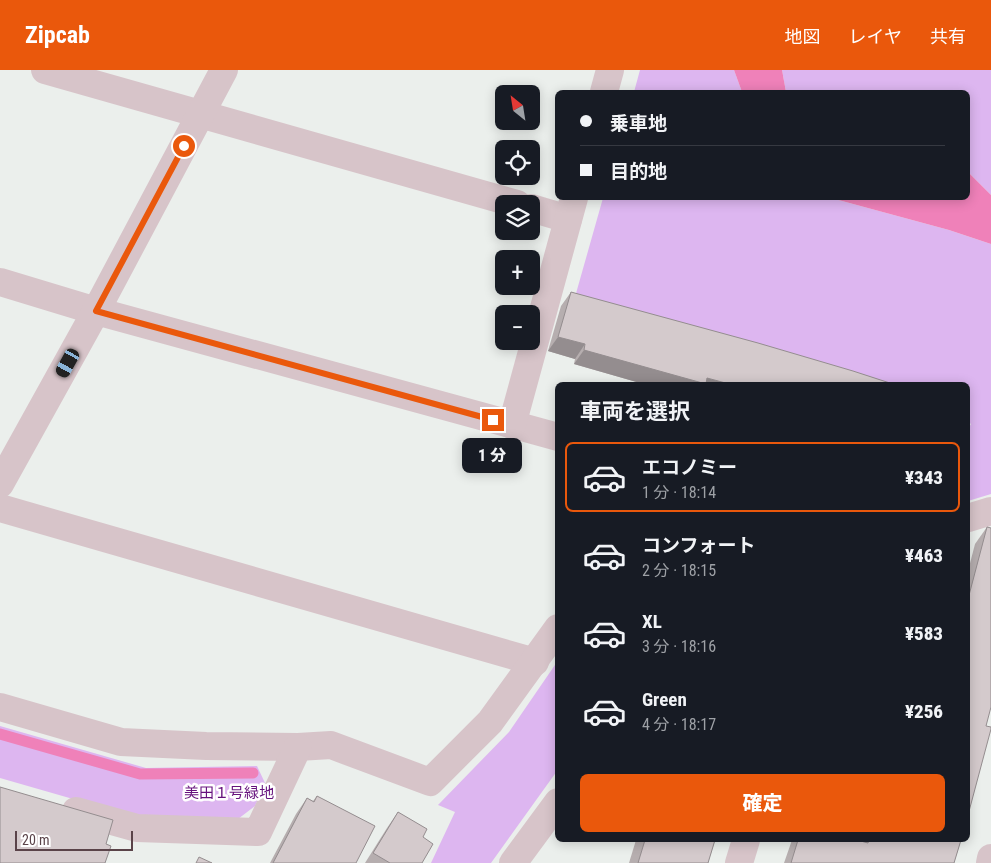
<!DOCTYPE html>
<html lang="ja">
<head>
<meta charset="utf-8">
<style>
	body { margin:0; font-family:"Roboto Condensed","Noto Sans JP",sans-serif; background:#242831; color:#f1f3f6; height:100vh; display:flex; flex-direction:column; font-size:19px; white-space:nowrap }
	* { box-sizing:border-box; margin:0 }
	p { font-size:16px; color:#9ea1a6 }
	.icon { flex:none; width:28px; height:28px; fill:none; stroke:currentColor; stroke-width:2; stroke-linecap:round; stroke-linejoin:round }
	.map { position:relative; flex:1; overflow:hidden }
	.drawer { position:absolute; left:555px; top:312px; width:415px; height:460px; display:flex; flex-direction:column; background:#171b24; border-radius:8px; box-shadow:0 2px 12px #0003 }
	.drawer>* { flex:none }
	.guide { position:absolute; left:555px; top:20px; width:415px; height:110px; border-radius:8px; box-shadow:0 2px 12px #0003; display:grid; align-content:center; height:110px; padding:0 25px; background:#171b24 }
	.needle { width:32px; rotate:330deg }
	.fabs { position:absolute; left:495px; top:15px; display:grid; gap:10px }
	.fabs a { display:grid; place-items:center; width:45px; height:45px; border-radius:8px; background:#171b24; box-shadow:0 2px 12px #0003; font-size:25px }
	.scale { position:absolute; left:15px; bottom:12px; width:118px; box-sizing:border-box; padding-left:5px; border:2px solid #5a4349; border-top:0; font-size:14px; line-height:18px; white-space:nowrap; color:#5a4349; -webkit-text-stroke:4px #fff; paint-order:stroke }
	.end { position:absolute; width:22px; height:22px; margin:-11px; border:6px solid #ea580c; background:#fff; box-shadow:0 0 0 2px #fff }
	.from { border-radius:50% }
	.bubble { position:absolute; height:35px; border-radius:8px; background:#171b24; box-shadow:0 2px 12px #0003; font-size:16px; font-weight:800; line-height:35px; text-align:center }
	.car { position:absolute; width:15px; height:30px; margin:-15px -8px; border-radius:6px; box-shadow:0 0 4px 1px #0007; background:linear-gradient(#222 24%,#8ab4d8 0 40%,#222 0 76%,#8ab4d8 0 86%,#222 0) }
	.guide b { display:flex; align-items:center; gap:18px; height:48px; font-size:19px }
	.guide b+b { border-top:1px solid #363941 }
	.guide i { width:12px; height:12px; background:#f1f3f6 }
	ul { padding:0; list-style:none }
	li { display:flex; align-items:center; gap:15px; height:70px; margin:0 10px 8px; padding:0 15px; border:2px solid transparent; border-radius:8px }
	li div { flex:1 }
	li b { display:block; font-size:19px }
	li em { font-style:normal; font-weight:800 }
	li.active { border-color:#ea580c }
	li>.icon { width:45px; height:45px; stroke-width:1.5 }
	h2 { padding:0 25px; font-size:22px; line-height:60px }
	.button { display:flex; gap:10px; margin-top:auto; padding:10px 25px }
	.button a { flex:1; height:58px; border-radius:8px; background:#ea580c; color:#fff; font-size:20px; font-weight:800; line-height:58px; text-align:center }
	header { display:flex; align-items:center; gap:30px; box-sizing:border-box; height:70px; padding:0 25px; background:#ea580c; color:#fff }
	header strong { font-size:24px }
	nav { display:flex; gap:28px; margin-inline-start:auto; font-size:18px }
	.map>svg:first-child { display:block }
	.green { fill:#ddb6f0 }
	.water { fill:#ef81b9 }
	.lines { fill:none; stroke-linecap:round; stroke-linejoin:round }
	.stream { stroke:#ef81b9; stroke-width:11 }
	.street { stroke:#d7c4c9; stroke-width:28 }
	.wall { fill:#b6aeaf }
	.shaded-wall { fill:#948d8f }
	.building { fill:#d4cacc; stroke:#948d8f }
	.route { stroke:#ea580c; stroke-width:6 }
	.labels { text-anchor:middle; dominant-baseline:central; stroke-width:5; stroke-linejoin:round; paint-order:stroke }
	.park-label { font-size:15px; fill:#66127d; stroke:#fff }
</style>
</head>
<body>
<header>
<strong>Zipcab</strong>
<nav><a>地図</a><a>レイヤ</a><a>共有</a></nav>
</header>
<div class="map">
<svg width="991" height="793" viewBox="0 0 991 793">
	<rect width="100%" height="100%" fill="#ebefec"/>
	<!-- green -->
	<g class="green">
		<path d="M640,0H734L742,22H634Z"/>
		<path d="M782,0H991V125L968,102V22H786Z"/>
		<path d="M603,128H831L949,160L991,174V424L968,431V359L971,354L968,352V315H851L575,227Z"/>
		<path d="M557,592V701L491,793H431L455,742L438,735L509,662Z"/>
		<path d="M0,656L146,698L257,696L265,713L255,736L238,749L139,748L0,708Z"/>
	</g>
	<!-- water -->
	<g class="water">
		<path d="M734,0H782L786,22H742Z"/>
		<path d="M968,102L991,125V174L949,160L831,128H968Z"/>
	</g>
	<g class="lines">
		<!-- stream -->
		<path class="stream" d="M0,664L140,704L253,703"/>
		<!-- street -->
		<g class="street">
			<path d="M45,0L517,134"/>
			<path d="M604,22L610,0"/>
			<path d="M531,138L568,149"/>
			<path d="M0,212L96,241L558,367"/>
			<path d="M512,355L574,128"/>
			<path d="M0,414L96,241L224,0"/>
			<path d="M0,438L535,592"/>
			<path d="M968,448L991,441"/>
			<path d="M0,637L121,672L206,676L298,677L331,675L430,712L490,652L558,558"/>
			<path d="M76,741L137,758L258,762L298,677"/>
			<path d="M513,793L558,732"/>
			<path d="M739,793L746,770"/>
			<path d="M990,793L991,788"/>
		</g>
	</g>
	<!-- wall -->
	<g class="wall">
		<path d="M571,222L896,315H647L574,294L575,289L548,281L561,236Z"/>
		<path d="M987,457L986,656L968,745V501L975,474Z"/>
		<path d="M317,726L356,793H270L296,744L307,728L313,731Z"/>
		<path d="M398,742L423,767L422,793H365L387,758Z"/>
		<path d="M636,770H715L708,793H629Z"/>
		<path d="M792,770H857L864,772L865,770H961L954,793H784Z"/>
	</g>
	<!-- shaded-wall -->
	<g class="shaded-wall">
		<path d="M558,267L585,274L575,289L548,281Z"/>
		<path d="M584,280L707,308L733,315H647L574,294Z"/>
	</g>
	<!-- building -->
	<g class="building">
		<path d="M571,222L758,273L853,301L896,315H733L707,308L706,314L584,280L585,274L558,267Z"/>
		<path d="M987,457L991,458V637L986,656L991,657V659L968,745V529Z"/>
		<path d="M0,717L113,750L106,774L111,776L105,793H0Z"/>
		<path d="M317,726L375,756L356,793H273L307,728L314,732Z"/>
		<path d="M398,742L427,759L423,767L433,774L422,793H390L373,783Z"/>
		<path d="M645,770H715L708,793H638Z"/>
		<path d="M798,770H857L868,773L869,770H897L902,771V770H961L954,793H791Z"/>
		<path d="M199,787L212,793H196Z"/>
	</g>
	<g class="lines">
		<!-- route -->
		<path class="route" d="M184,76L96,241L493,350"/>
	</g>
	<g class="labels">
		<!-- park labels -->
		<g class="park-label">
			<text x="229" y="723">美田１号緑地</text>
		</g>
	</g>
</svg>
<div class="fabs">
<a><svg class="needle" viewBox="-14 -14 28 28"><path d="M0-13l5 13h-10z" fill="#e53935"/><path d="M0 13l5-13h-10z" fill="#9ea1a6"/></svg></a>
<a><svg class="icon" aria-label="locate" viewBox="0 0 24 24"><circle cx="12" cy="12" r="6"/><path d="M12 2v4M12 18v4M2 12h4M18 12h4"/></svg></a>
<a><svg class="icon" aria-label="layers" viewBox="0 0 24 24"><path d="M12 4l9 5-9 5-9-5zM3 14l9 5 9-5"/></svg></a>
<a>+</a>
<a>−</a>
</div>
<div class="scale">20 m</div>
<i class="end from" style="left:184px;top:76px"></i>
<i class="end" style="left:493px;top:350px"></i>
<div class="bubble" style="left:462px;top:368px;width:60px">1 分</div>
<i class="car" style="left:68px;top:293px;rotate:209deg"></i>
<div class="guide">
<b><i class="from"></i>乗車地</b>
<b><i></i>目的地</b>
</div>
<section class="drawer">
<h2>車両を選択</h2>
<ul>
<li class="active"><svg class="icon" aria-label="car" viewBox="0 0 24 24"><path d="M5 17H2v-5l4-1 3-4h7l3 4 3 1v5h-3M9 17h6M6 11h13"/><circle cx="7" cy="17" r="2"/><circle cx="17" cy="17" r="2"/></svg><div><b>エコノミー</b><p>1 分 · 18:14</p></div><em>¥343</em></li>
<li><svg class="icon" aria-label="car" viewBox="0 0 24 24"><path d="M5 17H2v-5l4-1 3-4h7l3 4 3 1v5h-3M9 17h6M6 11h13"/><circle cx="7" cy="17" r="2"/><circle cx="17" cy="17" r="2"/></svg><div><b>コンフォート</b><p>2 分 · 18:15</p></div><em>¥463</em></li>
<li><svg class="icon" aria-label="car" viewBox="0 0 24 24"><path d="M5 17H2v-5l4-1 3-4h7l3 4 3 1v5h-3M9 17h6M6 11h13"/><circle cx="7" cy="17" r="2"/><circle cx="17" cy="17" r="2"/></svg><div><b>XL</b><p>3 分 · 18:16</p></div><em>¥583</em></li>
<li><svg class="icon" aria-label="car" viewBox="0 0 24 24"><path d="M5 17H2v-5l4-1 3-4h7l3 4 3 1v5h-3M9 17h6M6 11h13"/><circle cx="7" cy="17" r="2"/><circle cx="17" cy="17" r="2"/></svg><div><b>Green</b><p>4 分 · 18:17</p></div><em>¥256</em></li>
</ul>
<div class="button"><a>確定</a></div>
</section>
</div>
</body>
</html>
